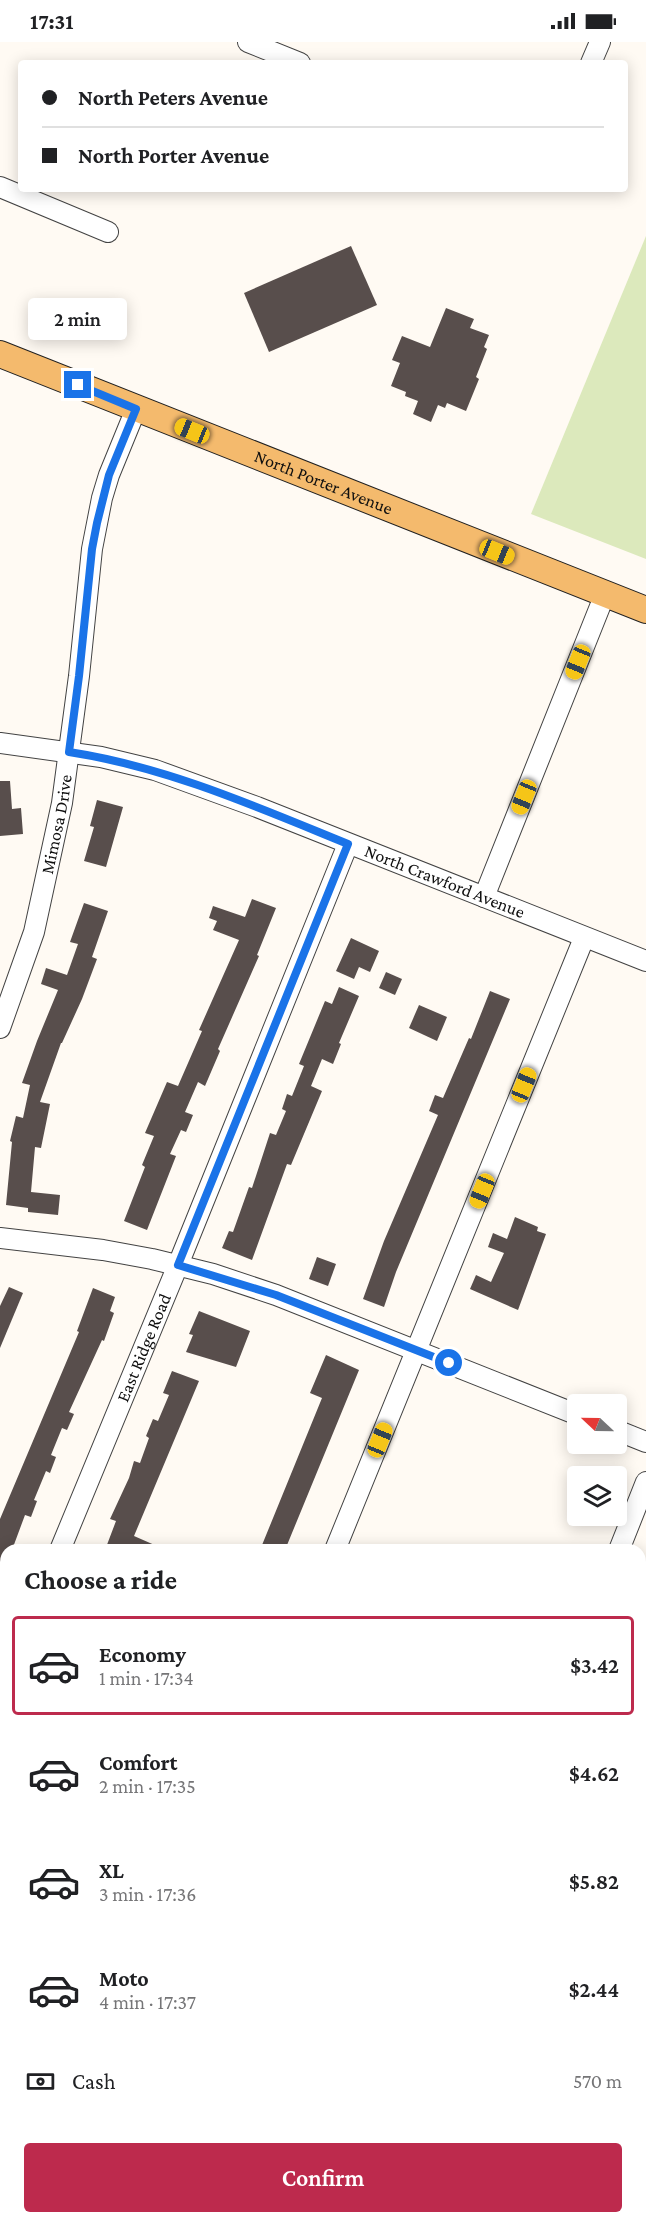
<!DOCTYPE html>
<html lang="en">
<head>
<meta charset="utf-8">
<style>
	body { margin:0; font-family:"Crimson Pro",serif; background:#f2f2f2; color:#202124; height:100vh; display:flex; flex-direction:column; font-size:22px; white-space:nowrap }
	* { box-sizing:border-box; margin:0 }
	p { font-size:20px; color:#757577 }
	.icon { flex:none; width:33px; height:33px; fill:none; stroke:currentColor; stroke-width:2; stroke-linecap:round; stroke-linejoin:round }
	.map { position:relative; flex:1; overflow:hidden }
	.details { position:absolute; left:0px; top:1502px; width:646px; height:680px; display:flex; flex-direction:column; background:#fff; border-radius:18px 18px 0 0; box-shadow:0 3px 15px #0003 }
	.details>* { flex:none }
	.top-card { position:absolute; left:18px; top:18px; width:610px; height:132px; border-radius:6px; box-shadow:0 3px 15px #0003; display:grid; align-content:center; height:132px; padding:0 24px; background:#fff }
	.needle { width:39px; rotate:292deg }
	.tools { position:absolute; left:567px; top:1352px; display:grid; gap:12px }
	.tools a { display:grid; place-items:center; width:60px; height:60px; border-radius:6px; background:#fff; box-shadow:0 3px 15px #0003; font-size:30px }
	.end { position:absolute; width:27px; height:27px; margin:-14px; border:8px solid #1a73e8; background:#fff; box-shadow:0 0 0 3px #fff }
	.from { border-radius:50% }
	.bubble { position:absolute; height:42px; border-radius:6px; background:#fff; box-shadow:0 3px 15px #0003; font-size:20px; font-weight:600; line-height:42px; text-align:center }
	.car { position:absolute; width:18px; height:36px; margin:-18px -9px; border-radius:8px; box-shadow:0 0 4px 2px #0007; background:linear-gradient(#f5c518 24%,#345 0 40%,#f5c518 0 76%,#345 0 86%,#f5c518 0) }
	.top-card b { display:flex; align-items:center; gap:21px; height:57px; font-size:22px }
	.top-card b+b { border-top:2px solid #e0e0e0 }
	.top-card i { width:15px; height:15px; background:#202124 }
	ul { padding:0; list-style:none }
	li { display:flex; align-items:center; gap:18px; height:99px; margin:0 12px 9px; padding:0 12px; border:3px solid transparent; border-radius:6px }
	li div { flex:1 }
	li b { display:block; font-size:22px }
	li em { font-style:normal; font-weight:600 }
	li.on { border-color:#bd2a4d }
	li>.icon { width:54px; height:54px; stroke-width:1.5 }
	h2 { padding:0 24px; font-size:27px; line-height:72px }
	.pay { display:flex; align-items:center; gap:15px; height:66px; padding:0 24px; font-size:22px }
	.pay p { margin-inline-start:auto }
	.primary-button { display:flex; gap:12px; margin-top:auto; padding:12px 24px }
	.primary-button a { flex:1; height:69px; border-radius:6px; background:#bd2a4d; color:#fff; font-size:24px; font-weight:600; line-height:69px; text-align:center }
	.status { display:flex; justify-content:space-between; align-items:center; height:42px; padding:0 30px; background:#fff; direction:ltr }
	.status svg { height:16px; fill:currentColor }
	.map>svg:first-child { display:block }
	.green { fill:#dce9bc }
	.building { fill:#584e4c }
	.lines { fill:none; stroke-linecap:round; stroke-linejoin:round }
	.minor-casing { stroke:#434343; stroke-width:22 }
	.major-casing { stroke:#212121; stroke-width:28 }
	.minor { stroke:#fff; stroke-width:20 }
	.major { stroke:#f4ba6d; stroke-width:26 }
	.route { stroke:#1a73e8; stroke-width:8 }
	.labels { text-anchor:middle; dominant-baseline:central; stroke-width:6; stroke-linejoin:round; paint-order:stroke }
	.street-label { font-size:18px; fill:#101010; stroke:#fff }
</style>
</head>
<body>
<div class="status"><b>17:31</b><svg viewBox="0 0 49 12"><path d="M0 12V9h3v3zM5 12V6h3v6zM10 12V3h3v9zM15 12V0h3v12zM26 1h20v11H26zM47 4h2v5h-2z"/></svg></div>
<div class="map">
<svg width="646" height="2180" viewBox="0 0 646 2180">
	<rect width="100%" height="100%" fill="#fffaf3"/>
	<!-- green -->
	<g class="green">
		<path d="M646,194V517L531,472Z"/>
		<path d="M641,1694L646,1697V1980L640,1978Z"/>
	</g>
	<!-- building -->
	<g class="building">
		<path d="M351,204L377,263L269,310L244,251Z"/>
		<path d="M446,266L474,277L470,286L489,293L484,305L487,307L476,335L479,337L466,369L447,361L445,366L438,363L431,380L413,372L418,359L405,354L406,350L391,344L400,321L392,318L402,294L430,305Z"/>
		<path d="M0,739H10L12,767L21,766L23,792L0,794Z"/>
		<path d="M97,758L123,765L106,825L84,819L94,785L90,784Z"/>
		<path d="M252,857L276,866L257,913L259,914L218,1007L220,1009L205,1044L198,1040L185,1070L193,1073L186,1090L181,1088L170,1112L176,1114L147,1188L124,1179L145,1125L142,1123L154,1094L145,1091L167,1040L178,1044L202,989L199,988L239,898L213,888L217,879L209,876L213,864L245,875Z"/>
		<path d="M84,861L108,869L92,915L97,917L82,957L62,1001H61L40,1060L50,1062L41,1106L35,1105L31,1150L60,1153L58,1173L28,1170V1166L6,1163L12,1100L10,1099L16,1074L23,1076L30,1043L22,1041L37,999L58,948L41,942L46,926L67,933L78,902L70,900Z"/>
		<path d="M351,896L379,909L370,930L359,925L354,937L336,929Z"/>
		<path d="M386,930L402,937L395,953L379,946Z"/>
		<path d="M339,945L359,954L339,1001L341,1002L333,1022L322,1017L311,1044L322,1049L291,1123L287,1122L252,1218L222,1206L229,1189L233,1190L249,1145L252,1146L270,1091L276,1093L286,1069L282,1067L287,1052L292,1054L304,1024L299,1022L325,959L332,962Z"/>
		<path d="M490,949L510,957L396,1230L384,1265L363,1257L384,1199L438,1073L429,1069L435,1053L443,1056L469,996L471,997Z"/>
		<path d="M419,963L447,975L437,999L409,986Z"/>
		<path d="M515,1175L538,1185L537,1189L546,1192L518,1268L470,1247L476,1233L491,1240L504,1211L488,1205L493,1191L507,1197Z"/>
		<path d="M317,1215L336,1222L328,1244L309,1237Z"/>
		<path d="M9,1245L23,1251L0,1306V1264Z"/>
		<path d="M93,1246L115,1255L110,1269L114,1271L104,1299L102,1298L69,1370L74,1372L67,1388L62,1386L51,1413L56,1415L50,1431L46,1429L34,1458L37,1459L31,1475L25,1473L12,1508H6V1523L0,1536V1477L79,1290L77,1289Z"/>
		<path d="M199,1269L250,1289L236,1325L186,1310L193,1293L189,1292Z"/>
		<path d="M326,1313L359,1328L285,1508H260L322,1356L310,1351Z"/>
		<path d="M172,1329L199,1339L134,1494L166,1508H105L116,1479L110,1477L129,1436L134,1419L140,1421L149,1396L146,1394L153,1377L158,1379L169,1353L163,1351Z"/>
	</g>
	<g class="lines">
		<defs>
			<g id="minor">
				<path d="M248,0L300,21"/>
				<path d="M591,21L600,0"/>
				<path d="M0,145L108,190"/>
				<path id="s1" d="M0,701L101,715L155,728L257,765L646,919"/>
				<path d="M484,855L605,552"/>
				<path id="s2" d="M0,986L34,890L62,761L79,634L92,507L102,456L109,433L136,367"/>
				<path d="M0,1196L103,1208L152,1217L213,1232L276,1253L578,1373"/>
				<path d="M616,1388L646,1400"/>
				<path id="s3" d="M60,1508L178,1223L348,802"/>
				<path d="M335,1508L584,896"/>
				<path d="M619,1508L646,1440"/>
				<path d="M0,1652L6,1638"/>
				<path d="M0,2023L6,2025"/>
				<path d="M640,2156L646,2143"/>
				<path d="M387,2175L400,2180"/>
				<path d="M60,2180L62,2175"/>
				<path d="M345,2180L347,2175"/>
				<path d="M631,2180L633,2175"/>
			</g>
			<g id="major">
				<path id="s4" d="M0,312L646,568"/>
			</g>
		</defs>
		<!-- minor casing -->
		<use href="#minor" class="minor-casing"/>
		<!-- major casing -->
		<use href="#major" class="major-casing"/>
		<!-- minor -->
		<use href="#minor" class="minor"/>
		<!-- major -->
		<use href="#major" class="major"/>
	</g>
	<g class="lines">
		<!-- route -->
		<path class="route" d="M78,343L136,367L109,433L97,481L92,507L79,634L69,710C167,725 257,765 348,802L178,1223L276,1253L449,1321"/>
	</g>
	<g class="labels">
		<!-- street labels -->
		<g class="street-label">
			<text stroke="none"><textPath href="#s4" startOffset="348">North Porter Avenue</textPath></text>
			<text stroke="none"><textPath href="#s2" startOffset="212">Mimosa Drive</textPath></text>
			<text stroke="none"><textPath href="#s1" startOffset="468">North Crawford Avenue</textPath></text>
			<text stroke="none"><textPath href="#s3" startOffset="219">East Ridge Road</textPath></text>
		</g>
	</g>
</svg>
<div class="tools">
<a><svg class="needle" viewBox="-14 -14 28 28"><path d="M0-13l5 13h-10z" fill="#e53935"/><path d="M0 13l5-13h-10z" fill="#757577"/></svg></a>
<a><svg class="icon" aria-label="layers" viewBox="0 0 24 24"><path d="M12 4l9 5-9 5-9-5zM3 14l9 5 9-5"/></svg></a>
</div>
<i class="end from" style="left:449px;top:1321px"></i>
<i class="end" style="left:78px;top:343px"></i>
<div class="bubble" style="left:28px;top:256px;width:99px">2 min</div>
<i class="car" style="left:192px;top:389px;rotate:292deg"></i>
<i class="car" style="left:497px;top:510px;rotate:112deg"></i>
<i class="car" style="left:578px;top:620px;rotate:202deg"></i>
<i class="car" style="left:524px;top:755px;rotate:202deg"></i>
<i class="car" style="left:524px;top:1043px;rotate:22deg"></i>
<i class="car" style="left:482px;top:1149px;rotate:202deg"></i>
<i class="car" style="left:380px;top:1398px;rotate:22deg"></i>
<div class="top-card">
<b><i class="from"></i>North Peters Avenue</b>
<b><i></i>North Porter Avenue</b>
</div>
<section class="details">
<h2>Choose a ride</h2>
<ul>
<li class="on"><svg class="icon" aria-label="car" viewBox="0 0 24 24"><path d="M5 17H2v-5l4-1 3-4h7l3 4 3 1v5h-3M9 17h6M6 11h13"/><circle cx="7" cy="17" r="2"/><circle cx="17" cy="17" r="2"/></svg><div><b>Economy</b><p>1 min · 17:34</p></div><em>$3.42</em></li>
<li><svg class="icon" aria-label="car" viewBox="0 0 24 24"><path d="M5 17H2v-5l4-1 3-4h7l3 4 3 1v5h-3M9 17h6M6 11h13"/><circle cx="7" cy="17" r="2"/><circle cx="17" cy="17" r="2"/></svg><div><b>Comfort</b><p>2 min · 17:35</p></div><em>$4.62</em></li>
<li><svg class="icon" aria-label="car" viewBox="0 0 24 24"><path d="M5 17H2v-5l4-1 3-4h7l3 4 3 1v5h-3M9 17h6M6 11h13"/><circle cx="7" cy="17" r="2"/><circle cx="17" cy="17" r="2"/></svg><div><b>XL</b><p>3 min · 17:36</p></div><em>$5.82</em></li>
<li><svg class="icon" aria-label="car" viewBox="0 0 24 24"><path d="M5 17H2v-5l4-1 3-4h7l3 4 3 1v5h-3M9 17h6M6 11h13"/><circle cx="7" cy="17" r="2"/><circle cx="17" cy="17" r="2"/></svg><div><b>Moto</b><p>4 min · 17:37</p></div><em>$2.44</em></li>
</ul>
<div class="pay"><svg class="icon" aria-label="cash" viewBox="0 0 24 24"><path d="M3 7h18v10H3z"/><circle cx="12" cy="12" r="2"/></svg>Cash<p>570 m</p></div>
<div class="primary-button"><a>Confirm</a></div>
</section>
</div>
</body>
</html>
